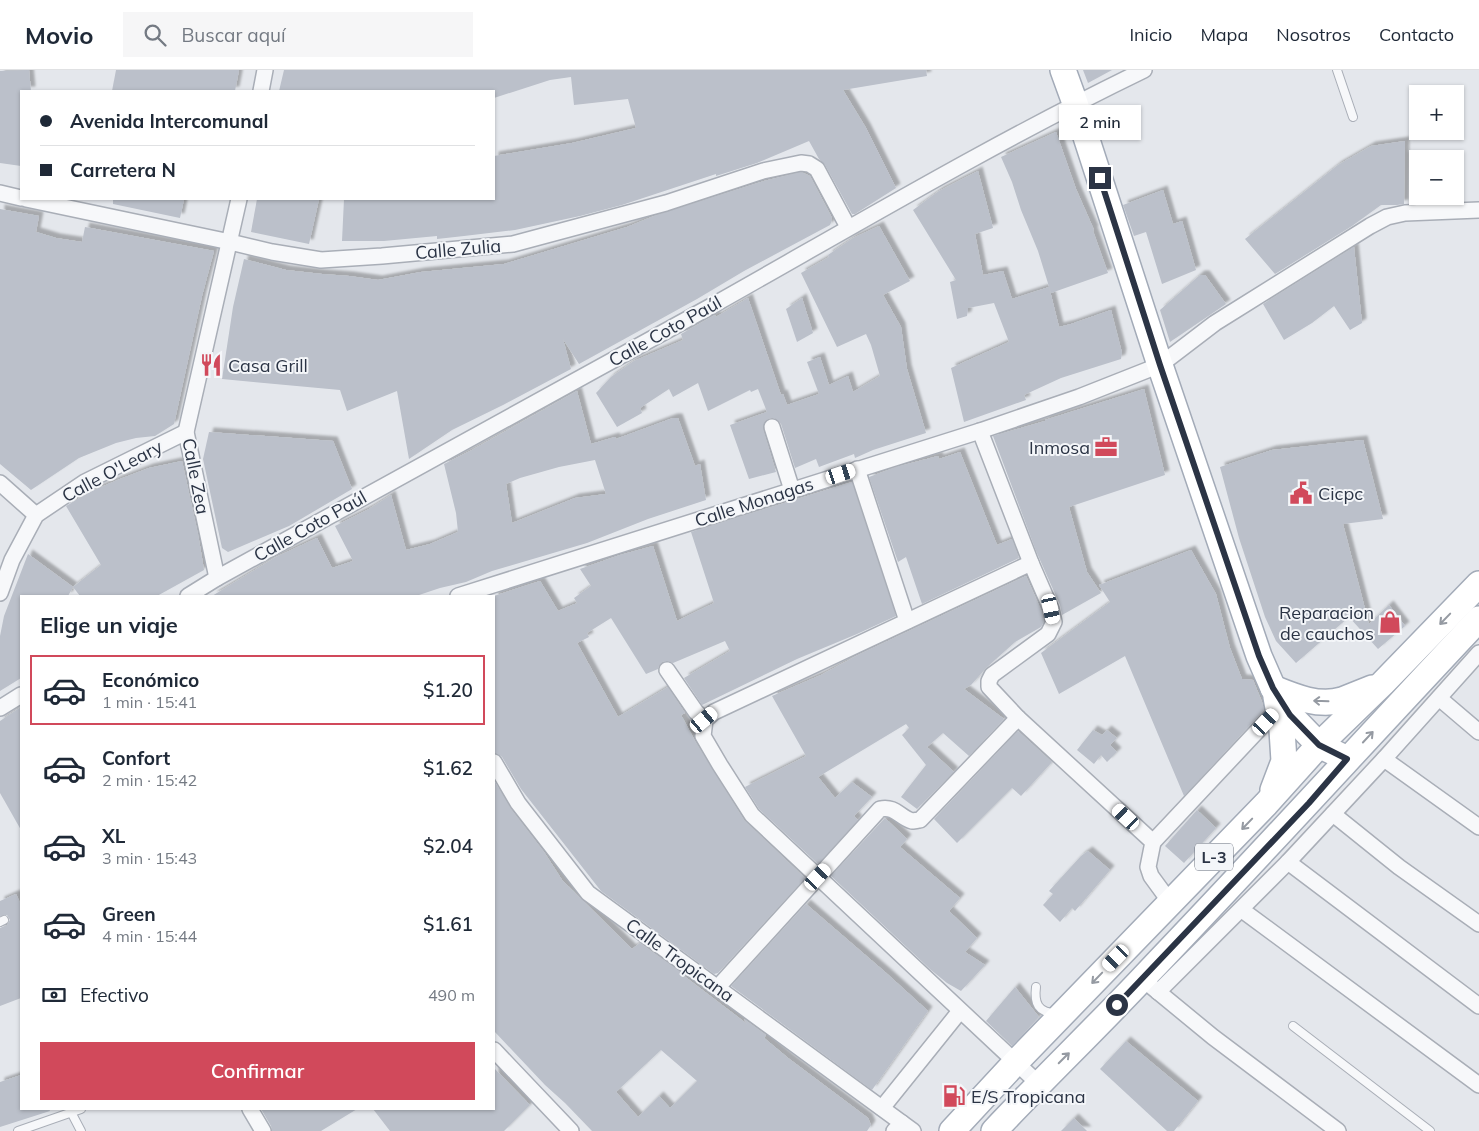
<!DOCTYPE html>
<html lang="es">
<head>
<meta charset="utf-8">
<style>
	body { margin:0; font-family:Mulish,sans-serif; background:#f6f6f7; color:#1f2937; height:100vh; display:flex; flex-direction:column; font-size:19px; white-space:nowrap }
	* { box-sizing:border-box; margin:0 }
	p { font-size:16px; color:#747a83 }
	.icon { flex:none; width:28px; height:28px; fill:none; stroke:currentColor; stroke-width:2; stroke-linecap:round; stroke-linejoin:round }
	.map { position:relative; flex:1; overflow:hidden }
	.panel { position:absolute; left:20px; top:525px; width:475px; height:515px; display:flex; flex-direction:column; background:#fff; border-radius:0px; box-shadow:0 1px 4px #0004 }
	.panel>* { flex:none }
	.guide { position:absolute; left:20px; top:20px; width:475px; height:110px; border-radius:0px; box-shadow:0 1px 4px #0004; display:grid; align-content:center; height:110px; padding:0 20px; background:#fff }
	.buttons { position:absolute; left:1409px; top:15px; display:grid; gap:10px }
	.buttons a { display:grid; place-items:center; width:55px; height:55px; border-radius:0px; background:#fff; box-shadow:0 1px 4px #0004; font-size:25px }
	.end { position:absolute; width:22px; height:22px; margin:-11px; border:6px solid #2b3445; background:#fff; box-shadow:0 0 0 2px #fff }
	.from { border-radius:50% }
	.bubble { position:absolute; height:35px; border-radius:0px; background:#fff; box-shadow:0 1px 4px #0004; font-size:16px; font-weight:600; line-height:35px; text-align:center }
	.car { position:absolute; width:15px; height:30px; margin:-15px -8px; border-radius:6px; box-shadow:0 0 4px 1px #0007; background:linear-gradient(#fff 24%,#345 0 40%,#fff 0 76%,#345 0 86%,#fff 0) }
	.guide b { display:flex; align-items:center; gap:18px; height:48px; font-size:19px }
	.guide b+b { border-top:1px solid #e0e1e3 }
	.guide i { width:12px; height:12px; background:#1f2937 }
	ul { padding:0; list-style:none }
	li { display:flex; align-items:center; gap:15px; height:70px; margin:0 10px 8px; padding:0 10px; border:2px solid transparent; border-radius:0px }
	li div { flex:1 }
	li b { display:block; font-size:19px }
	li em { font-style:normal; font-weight:600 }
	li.selected { border-color:#d1495b }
	li>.icon { width:45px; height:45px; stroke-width:1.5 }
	h2 { padding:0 20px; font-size:22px; line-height:60px }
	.pay { display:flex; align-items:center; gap:12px; height:55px; padding:0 20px; font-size:19px }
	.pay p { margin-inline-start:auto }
	.cta { display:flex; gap:10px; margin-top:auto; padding:10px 20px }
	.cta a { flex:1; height:58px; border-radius:0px; background:#d1495b; color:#fff; font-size:20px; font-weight:600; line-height:58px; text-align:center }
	header { display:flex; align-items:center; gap:30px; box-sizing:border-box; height:70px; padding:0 25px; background:#fff; border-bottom:1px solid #e0e1e3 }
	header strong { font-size:24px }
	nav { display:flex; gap:28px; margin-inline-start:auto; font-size:18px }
	.search { width:350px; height:45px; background:#f6f6f7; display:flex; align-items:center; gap:12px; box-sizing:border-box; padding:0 18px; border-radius:0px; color:#747a83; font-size:19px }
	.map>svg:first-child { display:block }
	.building { fill:#bbc0ca; fill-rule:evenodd; filter:url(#shadow) }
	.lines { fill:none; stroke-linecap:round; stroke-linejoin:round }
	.lane-casing { stroke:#a9aeb7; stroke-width:10 }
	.street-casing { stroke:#a9aeb7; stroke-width:18 }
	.primary-casing { stroke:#a3abb8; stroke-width:28 }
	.lane { stroke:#f7f8fa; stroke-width:8 }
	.street { stroke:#f7f8fa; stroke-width:15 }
	.primary { stroke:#fff; stroke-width:25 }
	.oneway { stroke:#959aa2 }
	.route { stroke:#2b3445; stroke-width:6 }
	.labels { text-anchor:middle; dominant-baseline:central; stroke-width:4; stroke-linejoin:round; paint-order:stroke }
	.shield { fill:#f4f6f9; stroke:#676e7b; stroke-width:1 }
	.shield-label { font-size:16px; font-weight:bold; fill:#2b3445 }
	.street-label { font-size:18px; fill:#2b3445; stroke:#f4f6f9 }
	.poi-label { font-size:18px; fill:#2b3445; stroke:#f4f6f9; text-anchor:start }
</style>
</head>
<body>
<header>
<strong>Movio</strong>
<div class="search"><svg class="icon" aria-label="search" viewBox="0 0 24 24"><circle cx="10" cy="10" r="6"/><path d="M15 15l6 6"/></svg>Buscar aquí</div>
<nav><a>Inicio</a><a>Mapa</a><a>Nosotros</a><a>Contacto</a></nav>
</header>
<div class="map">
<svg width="1479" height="1061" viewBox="0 0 1479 1061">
	<defs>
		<filter id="shadow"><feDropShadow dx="4.5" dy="-4.5" stdDeviation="1" flood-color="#0004"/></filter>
	</defs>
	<rect width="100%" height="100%" fill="#e4e7ec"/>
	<!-- building -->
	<g class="building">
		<path d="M29,0L31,21H21V96L0,93V1Z"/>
		<path d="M116,0H239L235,21H112Z"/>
		<path d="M284,0H926L927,6L843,20L866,58L896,118L855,144H852L825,95L819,89L809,71L757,93L716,106V104L622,135L580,146L515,160L464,166L437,169V166L384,171H342L344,129H494V86L572,73L636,58L628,29L574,35L571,7L550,10L494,28V21H279Z"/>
		<path d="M1083,0H1112L1088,13Z"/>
		<path d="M1056,62L1076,119L1094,160L1093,161L1108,203L1051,223L1038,181L1021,140L1012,112L1001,87Z"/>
		<path d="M1405,71L1404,134L1397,135H1381L1352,156L1275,204L1245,169L1338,95L1371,76Z"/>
		<path d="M978,101L993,158L975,164L983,205L1003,201L1012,229L1049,217L1059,257L1071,254L1111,240L1122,283L1121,289L1061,308L1024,325L1026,330L964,352L951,298L1009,272L994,233L968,238L967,246L957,249L950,212L956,210L913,140L939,121Z"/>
		<path d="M801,102L810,106L831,146L832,150L830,155L744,201L697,229L579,294L563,269L571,299L503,335L452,360L409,389L397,321L347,341L340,320L222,309L233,237L244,189L286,200L322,204L349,206L378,210L421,202L504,194L627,157L654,146L764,111Z"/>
		<path d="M1163,120L1173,154L1182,151L1196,200L1162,214L1146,162L1134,166L1123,135Z"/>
		<path d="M113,129H184L180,148L113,134Z"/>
		<path d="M257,129H319L309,174L251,162Z"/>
		<path d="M0,139L39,146L36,162L56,168L82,172L85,157L214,181L202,226L174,354L155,366L136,368L116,373L79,388L31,420L0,394Z"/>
		<path d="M879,156L910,211L883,225L901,257L907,299L926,363L873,380L855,388L854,384L819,397L816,389L795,398L781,354L774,348H770L765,351L763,359L776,402L749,409L730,355L767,342L758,319L751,322L750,320L708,341L698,313L673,327L669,319L640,338L642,343L617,357L596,323L611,307L634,291L683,270L681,264L715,245L716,247L748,228L781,325L783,324L787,335L819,324L807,292L820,287L829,315L848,306L853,322L880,306L871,275L866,264L837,277L801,203L829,187L828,185L853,168Z"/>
		<path d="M1354,177L1362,253L1350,260L1334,236L1312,253L1284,270L1263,234Z"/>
		<path d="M1200,205H1205L1226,234L1170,272L1160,240Z"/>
		<path d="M802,228L813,263L797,272L786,239Z"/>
		<path d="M1144,319L1165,405L1069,437L1087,502L1101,523L1062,545L1060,535L1036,481L993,366L1045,351V350Z"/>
		<path d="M577,321L591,374L615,367L616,369L673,348H678L695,396L700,394L706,430L648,449L587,473L492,501L466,512L440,518L416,526H212L276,487L317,468L332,498L353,491L335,456L369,439L391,425L406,480L430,474L458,462L456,443L444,394L472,380ZM595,390L606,424L575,428L512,453L506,414L520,408L559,397Z"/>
		<path d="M209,362L333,371L352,419L289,456L228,482L222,478L203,389Z"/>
		<path d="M1363,370L1383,449L1343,454L1369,554L1389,535L1405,556L1378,579L1349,547L1296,593L1276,571L1265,547L1239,468L1220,397L1272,380Z"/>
		<path d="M960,382L997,475L1012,469L1019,488L922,534L906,487L898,492L869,407L896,397L938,386L939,389Z"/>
		<path d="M182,391L198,464L204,500L157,526H80L73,517L101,495L66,436L92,421L120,409L149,398Z"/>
		<path d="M852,412L896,546L857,564L797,589L702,635L684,608L730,581L725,571L673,593L667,591L662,592L659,596L658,599L646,604L611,548L587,563L589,567L577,573L618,647L668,617L685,643L681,645L695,671L744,750L805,808L718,903L714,904L601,821L521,719L502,687L498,684L494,683V526L540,511L558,541L577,533L574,528L591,516L580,499L620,485L653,476L677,551L714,533L691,462Z"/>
		<path d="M1191,480L1216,524L1230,578L1242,609L1253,610L1262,632L1264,640L1184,726L1125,586L1059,624L1041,583L1110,532L1099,515Z"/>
		<path d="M28,484L73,517L68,526H21V608L0,621V566L4,546Z"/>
		<path d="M1026,506L1042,542L1044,551L1041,557L1015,572L986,598L971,615L964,619L1004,649L969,686L943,663L927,677L954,702L917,739L901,727L926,695L902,665L909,658L906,654L818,707L835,728L852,712L872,727L854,746L858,750L818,794L759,739L745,717L806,686L772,626L821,605L860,584Z"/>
		<path d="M21,637V760L0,723V651Z"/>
		<path d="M1093,660L1102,665L1107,660L1117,668L1110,675L1117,682L1107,692L1101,685L1094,694L1077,680Z"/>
		<path d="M1018,661L1052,692L1021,726L1012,718L957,773L934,749Z"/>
		<path d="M494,710L511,739L544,782L562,810L632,879L640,873L686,906H684L747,954L744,949L766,965L764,968L788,988L868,1048L871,1055L867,1061H592L565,1033L545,1015L494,961ZM661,980L697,1011L670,1038L659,1026L638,1047L616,1022Z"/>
		<path d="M1197,740L1216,758L1184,793L1165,776Z"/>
		<path d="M885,748L907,769L900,777L960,828L949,841L977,868L965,882L985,895L961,921L947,913L931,900L831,806Z"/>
		<path d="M1088,781L1110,800L1075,841L1072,838L1060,852L1043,835L1053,824L1049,821L1081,786Z"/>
		<path d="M16,824L21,835V928L0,936V858L7,855L10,850L7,845L0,846V831Z"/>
		<path d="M806,834L885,902L928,941L872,1020L731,916Z"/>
		<path d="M1015,917L1039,947L1012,976L986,951Z"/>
		<path d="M1126,971L1198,1031L1174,1061H1167L1100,999Z"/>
		<path d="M494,998L530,1035L504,1061H390L373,1039H494Z"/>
		<path d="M21,1005V1039H49L50,1041L0,1057V1012Z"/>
		<path d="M261,1039H357L321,1061H272L271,1056Z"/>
		<path d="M1074,1048L1087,1061H1061Z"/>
	</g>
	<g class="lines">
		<defs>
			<g id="lane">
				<path d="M1337,0L1353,47"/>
				<path d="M0,852L4,850"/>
				<path d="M1036,917C1034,933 1038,943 1056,943"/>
				<path d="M1293,956L1430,1061"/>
				<path d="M71,1042L81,1061"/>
				<path d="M18,1061L81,1039"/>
			</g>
			<g id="street">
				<path d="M261,21L265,0"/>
				<path d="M0,123L21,128"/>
				<path d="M26,129L230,172L272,182L321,190L382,186L513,174L666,133L763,101L801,93L809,94L817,99L848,157"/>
				<path d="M772,357L792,420"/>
				<path d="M980,361L1031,493L1051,539L1054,552L1048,564L992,605L989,611V617L1018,648"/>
				<path d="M857,399L907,551"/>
				<path d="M0,413L36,445"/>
				<path d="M1031,493L714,642L705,650L703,666L720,695L752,745L1039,1014"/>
				<path d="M217,508L186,362L239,129"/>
				<path d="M0,523L12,490L36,445L85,412L186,362"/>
				<path d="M188,526L217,508C383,416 550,326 715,234C857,154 997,71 1144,0"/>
				<path d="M458,526L980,361L1079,327L1160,295L1215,253L1370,156L1387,147L1405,143L1479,140"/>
				<path d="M667,600L696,642L705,650"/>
				<path d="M1439,628L1479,662"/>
				<path d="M0,638L21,625"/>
				<path d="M1384,689L1479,757"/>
				<path d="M494,692L518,733L588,823L902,1053"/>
				<path d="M1333,744L1399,797L1479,854"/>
				<path d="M1153,772L1278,639"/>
				<path d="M1288,792L1479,936"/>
				<path d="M1242,840L1479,1015"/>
				<path d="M1151,916L1213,967L1338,1061"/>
				<path d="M718,917L880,739C896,736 899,747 912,751C913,751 919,750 920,750L1018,648L1153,772L1148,797L1151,806L1170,832"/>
				<path d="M1158,922L1288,792L1384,689L1479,583"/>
				<path d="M494,980L571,1061"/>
				<path d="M882,1038L960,941"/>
				<path d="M250,1039L263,1061"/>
				<path d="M894,1061L902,1053L913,1061"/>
			</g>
			<g id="primary">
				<path d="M1063,0L1075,33L1160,295L1259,586L1273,618L1290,645L1319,675L1347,689"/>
				<path d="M1273,618C1295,627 1319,637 1342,630C1352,626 1362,622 1372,618"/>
				<path d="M1273,720L1284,691L1282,660L1276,627"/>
				<path d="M952,1061L1015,993L1266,734L1319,675L1383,613L1479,514"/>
				<path d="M994,1061C1043,1009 1095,959 1144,907C1257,789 1367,668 1479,549"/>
			</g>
		</defs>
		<!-- lane casing -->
		<use href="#lane" class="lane-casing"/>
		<!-- street casing -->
		<use href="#street" class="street-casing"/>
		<!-- primary casing -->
		<use href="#primary" class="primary-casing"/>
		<!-- lane -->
		<use href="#lane" class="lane"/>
		<!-- street -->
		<use href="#street" class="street"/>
		<!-- primary -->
		<use href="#primary" class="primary"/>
	</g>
	<!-- one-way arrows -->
	<defs><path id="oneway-shaft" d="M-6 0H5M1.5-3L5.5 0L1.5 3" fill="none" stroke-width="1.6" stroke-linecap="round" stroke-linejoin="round" transform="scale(1.25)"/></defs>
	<g class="oneway">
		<use href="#oneway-shaft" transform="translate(1445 549) rotate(134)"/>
		<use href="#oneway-shaft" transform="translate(1321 631) rotate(-178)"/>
		<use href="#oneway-shaft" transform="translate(1368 667) rotate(-47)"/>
		<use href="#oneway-shaft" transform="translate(1247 754) rotate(134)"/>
		<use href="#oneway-shaft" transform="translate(1097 908) rotate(134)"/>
		<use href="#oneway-shaft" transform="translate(1064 988) rotate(-45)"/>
	</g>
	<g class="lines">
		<!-- route -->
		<path class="route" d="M1100,108L1160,295L1259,586L1273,618L1290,645L1319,675L1347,689L1309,733L1117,935"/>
	</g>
	<!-- icons -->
	<defs>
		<symbol id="restaurant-bare" viewBox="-9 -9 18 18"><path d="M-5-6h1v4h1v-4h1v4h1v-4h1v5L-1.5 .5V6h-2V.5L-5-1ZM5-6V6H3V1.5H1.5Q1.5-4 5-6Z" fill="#d1495b" stroke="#f4f6f9" stroke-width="2.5" paint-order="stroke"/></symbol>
		<symbol id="office-bare" viewBox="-9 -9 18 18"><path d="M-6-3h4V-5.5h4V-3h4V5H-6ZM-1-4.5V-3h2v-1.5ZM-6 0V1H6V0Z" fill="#d1495b" stroke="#f4f6f9" stroke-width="2.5" paint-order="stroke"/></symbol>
		<symbol id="civic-bare" viewBox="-9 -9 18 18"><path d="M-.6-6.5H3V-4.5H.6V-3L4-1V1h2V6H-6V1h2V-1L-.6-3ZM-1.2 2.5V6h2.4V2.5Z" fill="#d1495b" stroke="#f4f6f9" stroke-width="2.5" paint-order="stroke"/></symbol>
		<symbol id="shop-bare" viewBox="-9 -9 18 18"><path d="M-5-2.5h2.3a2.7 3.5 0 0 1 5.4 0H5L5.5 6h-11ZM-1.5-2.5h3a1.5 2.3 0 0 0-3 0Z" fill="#d1495b" stroke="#f4f6f9" stroke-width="2.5" paint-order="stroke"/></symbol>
		<symbol id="fuel-bare" viewBox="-9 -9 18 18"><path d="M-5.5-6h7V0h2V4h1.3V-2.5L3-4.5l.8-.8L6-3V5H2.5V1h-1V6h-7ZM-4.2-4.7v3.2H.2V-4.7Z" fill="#d1495b" stroke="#f4f6f9" stroke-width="2.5" paint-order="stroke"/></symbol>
	</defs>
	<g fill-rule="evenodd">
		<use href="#restaurant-bare" x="195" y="279" width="32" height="32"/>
		<use href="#office-bare" x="1090" y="361" width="32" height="32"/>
		<use href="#civic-bare" x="1285" y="407" width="32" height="32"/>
		<use href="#shop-bare" x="1374" y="536" width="32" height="32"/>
		<use href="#fuel-bare" x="938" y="1010" width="32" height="32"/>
	</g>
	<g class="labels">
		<!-- shield labels -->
		<rect class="shield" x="1195" y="773.5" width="38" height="27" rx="4"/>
		<g class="shield-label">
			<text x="1214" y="787">L-3</text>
		</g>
		<!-- street labels -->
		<g class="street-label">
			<text transform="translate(458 179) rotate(-5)">Calle Zulia</text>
			<text transform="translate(665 261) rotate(-29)">Calle Coto Paúl</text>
			<text transform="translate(112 401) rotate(-28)">Calle O'Leary</text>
			<text transform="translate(196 406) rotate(79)">Calle Zea</text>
			<text transform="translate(754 432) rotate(-18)">Calle Monagas</text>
			<text transform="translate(310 456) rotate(-29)">Calle Coto Paúl</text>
			<text transform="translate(680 890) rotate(36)">Calle Tropicana</text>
		</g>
		<!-- poi labels -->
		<g class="poi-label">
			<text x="228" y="295">Casa Grill</text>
			<text x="1090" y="377" text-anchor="end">Inmosa</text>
			<text x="1318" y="423">Cicpc</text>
			<text x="1374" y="542" text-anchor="end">Reparacion<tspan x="1374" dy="21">de cauchos</tspan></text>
			<text x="971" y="1026">E/S Tropicana</text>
		</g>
	</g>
</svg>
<div class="buttons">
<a>+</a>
<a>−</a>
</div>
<i class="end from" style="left:1117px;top:935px"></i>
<i class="end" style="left:1100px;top:108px"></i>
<div class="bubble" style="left:1059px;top:35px;width:82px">2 min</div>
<i class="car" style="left:841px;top:404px;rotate:72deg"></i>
<i class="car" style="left:1051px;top:539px;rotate:168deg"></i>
<i class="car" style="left:704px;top:650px;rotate:50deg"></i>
<i class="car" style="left:1266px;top:652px;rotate:43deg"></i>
<i class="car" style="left:1126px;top:747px;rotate:313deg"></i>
<i class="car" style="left:818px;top:807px;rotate:43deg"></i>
<i class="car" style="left:1116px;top:888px;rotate:224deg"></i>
<div class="guide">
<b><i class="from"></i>Avenida Intercomunal</b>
<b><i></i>Carretera N</b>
</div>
<section class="panel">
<h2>Elige un viaje</h2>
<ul>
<li class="selected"><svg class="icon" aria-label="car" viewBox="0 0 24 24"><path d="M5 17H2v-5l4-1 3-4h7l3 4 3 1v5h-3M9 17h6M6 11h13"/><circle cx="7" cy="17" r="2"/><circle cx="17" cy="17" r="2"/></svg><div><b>Económico</b><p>1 min · 15:41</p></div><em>$1.20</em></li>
<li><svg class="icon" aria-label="car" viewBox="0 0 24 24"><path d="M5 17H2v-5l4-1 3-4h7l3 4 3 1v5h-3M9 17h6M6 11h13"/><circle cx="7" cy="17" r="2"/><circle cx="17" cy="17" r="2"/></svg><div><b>Confort</b><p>2 min · 15:42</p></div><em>$1.62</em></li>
<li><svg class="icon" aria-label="car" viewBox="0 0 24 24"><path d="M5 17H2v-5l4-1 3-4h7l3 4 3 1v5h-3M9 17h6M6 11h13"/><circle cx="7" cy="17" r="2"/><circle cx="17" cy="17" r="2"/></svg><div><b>XL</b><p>3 min · 15:43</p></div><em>$2.04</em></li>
<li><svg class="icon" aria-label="car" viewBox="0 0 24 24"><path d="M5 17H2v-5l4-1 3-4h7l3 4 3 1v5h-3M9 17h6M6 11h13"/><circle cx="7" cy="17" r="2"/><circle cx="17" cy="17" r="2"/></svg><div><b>Green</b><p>4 min · 15:44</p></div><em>$1.61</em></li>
</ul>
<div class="pay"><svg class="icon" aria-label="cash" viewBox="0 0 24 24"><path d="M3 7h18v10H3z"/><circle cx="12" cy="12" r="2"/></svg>Efectivo<p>490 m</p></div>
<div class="cta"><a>Confirmar</a></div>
</section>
</div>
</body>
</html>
